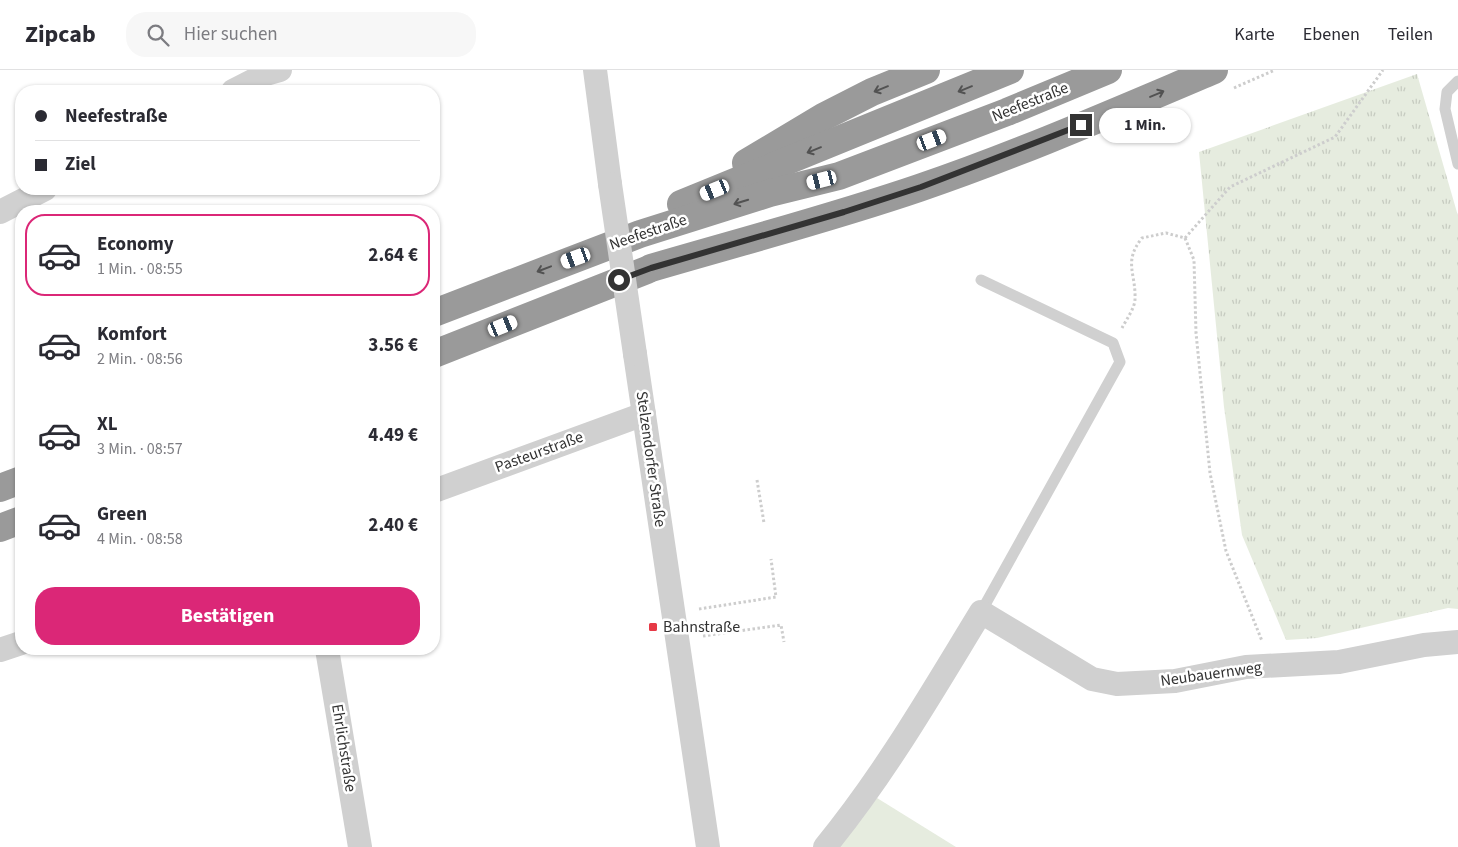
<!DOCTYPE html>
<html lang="de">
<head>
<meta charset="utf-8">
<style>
	body { margin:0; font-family:"Source Sans 3",sans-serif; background:#f7f7f7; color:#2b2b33; height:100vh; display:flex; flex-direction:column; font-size:19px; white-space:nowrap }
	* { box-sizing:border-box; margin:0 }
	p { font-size:16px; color:#7c7c81 }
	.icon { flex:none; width:28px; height:28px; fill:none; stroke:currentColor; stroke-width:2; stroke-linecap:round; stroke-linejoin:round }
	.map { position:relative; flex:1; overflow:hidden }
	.sheet { position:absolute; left:15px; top:135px; width:425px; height:450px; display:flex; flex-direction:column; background:#fff; border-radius:20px; box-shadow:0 1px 4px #0004 }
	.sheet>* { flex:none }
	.top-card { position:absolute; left:15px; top:15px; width:425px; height:110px; border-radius:20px; box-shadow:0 1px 4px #0004; display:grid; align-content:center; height:110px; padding:0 20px; background:#fff }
	.end { position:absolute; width:22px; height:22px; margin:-11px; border:6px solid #333; background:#fff; box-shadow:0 0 0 2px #fff }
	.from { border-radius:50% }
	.bubble { position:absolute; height:35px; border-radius:18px; background:#fff; box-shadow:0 1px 4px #0004; font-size:16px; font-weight:700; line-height:35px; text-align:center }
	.car { position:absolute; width:15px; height:30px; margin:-15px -8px; border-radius:6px; box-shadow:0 0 4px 1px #0007; background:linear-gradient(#fff 24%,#345 0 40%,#fff 0 76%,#345 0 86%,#fff 0) }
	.top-card b { display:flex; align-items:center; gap:18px; height:48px; font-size:19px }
	.top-card b+b { border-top:1px solid #e1e1e2 }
	.top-card i { width:12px; height:12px; background:#2b2b33 }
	ul { padding:9px 0 0; list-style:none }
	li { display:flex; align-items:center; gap:15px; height:82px; margin:0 10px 8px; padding:0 10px; border:2px solid transparent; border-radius:20px }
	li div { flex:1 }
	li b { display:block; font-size:19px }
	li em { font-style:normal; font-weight:700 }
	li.active { border-color:#db2777 }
	li>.icon { width:45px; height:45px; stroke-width:1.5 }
	.primary-button { display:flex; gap:10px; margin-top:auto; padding:10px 20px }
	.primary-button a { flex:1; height:58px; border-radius:20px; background:#db2777; color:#fff; font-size:20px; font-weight:700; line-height:58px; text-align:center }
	header { display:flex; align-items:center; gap:30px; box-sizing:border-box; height:70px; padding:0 25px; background:#fff; border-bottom:1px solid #e1e1e2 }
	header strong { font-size:24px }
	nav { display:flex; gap:28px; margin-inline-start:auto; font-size:18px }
	.search { width:350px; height:45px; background:#f7f7f7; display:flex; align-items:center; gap:12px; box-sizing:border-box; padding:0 18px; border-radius:20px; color:#7c7c81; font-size:19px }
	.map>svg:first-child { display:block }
	.grass { fill:url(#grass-tufts) }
	.garden { fill:#e6ecdf }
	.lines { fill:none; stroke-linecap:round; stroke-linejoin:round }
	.path { stroke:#cdcdcd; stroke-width:3; stroke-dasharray:2.5 2.5; stroke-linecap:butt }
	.lane { stroke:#d0d0d0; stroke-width:11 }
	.street { stroke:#d0d0d0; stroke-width:24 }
	.highway { stroke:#9a9a9a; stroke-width:28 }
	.street-bridge { stroke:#d0d0d0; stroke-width:24 }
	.oneway { stroke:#525252 }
	.route { stroke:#333; stroke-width:6 }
	.poi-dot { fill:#e63946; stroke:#fff; stroke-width:2 }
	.labels { text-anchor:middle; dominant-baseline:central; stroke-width:5; stroke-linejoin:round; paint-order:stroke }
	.street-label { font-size:16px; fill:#333; stroke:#fff }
	.poi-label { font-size:16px; fill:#333; stroke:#fff; text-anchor:start }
</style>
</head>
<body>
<header>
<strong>Zipcab</strong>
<div class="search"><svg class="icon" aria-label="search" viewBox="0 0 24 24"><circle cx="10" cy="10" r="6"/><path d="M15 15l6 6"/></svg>Hier suchen</div>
<nav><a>Karte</a><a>Ebenen</a><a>Teilen</a></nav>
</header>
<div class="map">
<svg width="1458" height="777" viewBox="0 0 1458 777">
	<defs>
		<pattern id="grass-tufts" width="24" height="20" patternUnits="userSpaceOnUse" patternTransform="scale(1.25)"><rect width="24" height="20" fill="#e6ecdf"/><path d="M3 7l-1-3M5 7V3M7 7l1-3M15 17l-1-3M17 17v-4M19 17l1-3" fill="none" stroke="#c6cbc0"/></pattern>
	</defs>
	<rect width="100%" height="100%" fill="#fff"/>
	<!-- grass -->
	<path class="grass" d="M1417,4L1458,146V539L1448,538L1317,568L1286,570L1242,465L1224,337L1199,82Z"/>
	<!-- garden -->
	<path class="garden" d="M877,728L956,777H836Z"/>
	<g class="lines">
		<!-- path -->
		<g class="path">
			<path d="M1234,18L1275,0"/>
			<path d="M1185,168L1230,117L1335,67L1383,0"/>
			<path d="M1122,258C1126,250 1135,238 1135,229C1136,203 1123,192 1142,168L1166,163L1185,168L1194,190L1196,263L1210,403L1226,481L1262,571"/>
			<path d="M757,410L764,453"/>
			<path d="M699,539L776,527L771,489"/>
			<path d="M703,566L781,555L784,572"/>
		</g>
		<!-- lane -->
		<g class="lane">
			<path d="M1458,11L1447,22L1445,39L1458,94"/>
			<path d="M981,210L1113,273L1120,292L981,542"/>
		</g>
		<!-- street -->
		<g class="street">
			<path d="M595,0L610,114"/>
			<path d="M233,21L266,4L280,0"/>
			<path d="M0,142L45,119"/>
			<path d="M635,284L708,777"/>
			<path d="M434,421L644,344"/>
			<path d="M327,579L360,777"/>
			<path d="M0,580L21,573"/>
			<path d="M825,777C885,704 932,622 981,542L1092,609L1117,614L1175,611L1246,597L1339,592L1424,575L1458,572"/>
		</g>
		<!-- highway -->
		<g class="highway">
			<path d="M746,93L823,47L872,22L926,0"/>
			<path d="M681,134L1010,0"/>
			<path d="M651,198C740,172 831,148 919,118C1019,84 1117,41 1214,0"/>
			<path d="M434,243L640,164L770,123L839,106L1007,42L1108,0"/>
			<path d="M434,284L647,200"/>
			<path d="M0,418L21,410"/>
			<path d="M0,458L21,450"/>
		</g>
		<!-- street-bridge -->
		<path class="street-bridge" d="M610,114L635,284"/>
	</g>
	<!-- one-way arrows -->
	<defs><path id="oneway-shaft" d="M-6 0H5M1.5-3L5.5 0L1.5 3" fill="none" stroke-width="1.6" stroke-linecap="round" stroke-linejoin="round" transform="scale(1.25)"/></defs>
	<g class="oneway">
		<use href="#oneway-shaft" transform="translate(881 19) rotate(158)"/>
		<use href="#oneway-shaft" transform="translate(965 19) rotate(158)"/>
		<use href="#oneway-shaft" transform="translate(1157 24) rotate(-23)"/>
		<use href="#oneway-shaft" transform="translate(814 80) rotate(158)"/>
		<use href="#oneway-shaft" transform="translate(741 132) rotate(163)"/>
		<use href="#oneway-shaft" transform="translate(544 199) rotate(159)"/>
	</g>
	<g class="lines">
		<!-- route -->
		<path class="route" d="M619,210L651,198L844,142L921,117L1081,55"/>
	</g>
	<!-- markers -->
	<rect class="poi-dot" x="648" y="552" width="10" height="10" rx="2.5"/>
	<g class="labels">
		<!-- street labels -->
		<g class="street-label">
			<text transform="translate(1030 32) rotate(-22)">Neefestraße</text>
			<text transform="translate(648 162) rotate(-19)">Neefestraße</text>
			<text transform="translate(539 382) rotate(-20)">Pasteurstraße</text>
			<text transform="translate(651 389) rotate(82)">Stelzendorfer Straße</text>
			<text transform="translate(1211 604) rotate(-8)">Neubauernweg</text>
			<text transform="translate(344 678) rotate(81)">Ehrlichstraße</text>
		</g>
		<!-- poi labels -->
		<g class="poi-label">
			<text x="663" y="557">Bahnstraße</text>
		</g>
	</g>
</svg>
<i class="end from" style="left:619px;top:210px"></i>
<i class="end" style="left:1081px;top:55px"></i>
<div class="bubble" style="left:1099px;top:38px;width:92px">1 Min.</div>
<i class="car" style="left:932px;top:70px;rotate:69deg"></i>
<i class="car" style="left:822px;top:110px;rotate:256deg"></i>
<i class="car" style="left:715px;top:120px;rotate:248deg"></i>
<i class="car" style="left:576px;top:188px;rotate:250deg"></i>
<i class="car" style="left:503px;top:256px;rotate:68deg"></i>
<div class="top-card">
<b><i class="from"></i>Neefestraße</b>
<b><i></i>Ziel</b>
</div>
<section class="sheet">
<ul>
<li class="active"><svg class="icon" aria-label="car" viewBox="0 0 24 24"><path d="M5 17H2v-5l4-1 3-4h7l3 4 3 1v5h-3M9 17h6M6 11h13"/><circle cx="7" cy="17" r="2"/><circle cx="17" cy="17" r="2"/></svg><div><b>Economy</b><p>1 Min. · 08:55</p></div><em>2.64 €</em></li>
<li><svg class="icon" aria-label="car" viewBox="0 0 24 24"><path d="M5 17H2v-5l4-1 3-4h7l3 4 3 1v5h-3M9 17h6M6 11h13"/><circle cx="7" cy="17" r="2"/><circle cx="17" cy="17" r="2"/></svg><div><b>Komfort</b><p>2 Min. · 08:56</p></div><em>3.56 €</em></li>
<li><svg class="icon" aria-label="car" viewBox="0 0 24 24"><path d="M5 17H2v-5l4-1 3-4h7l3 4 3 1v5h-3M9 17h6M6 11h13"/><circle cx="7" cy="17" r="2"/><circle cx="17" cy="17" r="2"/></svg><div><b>XL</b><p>3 Min. · 08:57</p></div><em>4.49 €</em></li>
<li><svg class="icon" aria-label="car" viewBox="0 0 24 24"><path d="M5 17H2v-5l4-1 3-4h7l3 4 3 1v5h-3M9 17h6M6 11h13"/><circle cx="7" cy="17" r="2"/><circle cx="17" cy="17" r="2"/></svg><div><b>Green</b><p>4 Min. · 08:58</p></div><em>2.40 €</em></li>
</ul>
<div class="primary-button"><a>Bestätigen</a></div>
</section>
</div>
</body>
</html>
